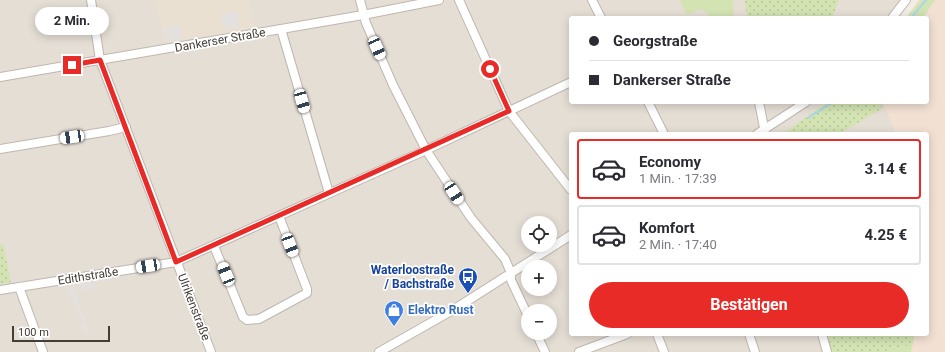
<!DOCTYPE html>
<html lang="de">
<head>
<meta charset="utf-8">
<style>
	body { margin:0; font-family:Roboto,sans-serif; background:#f7f7f7; color:#2b2b33; height:100vh; display:flex; flex-direction:column; font-size:15px; white-space:nowrap }
	* { box-sizing:border-box; margin:0 }
	p { font-size:13px; color:#7c7c81 }
	.icon { flex:none; width:22px; height:22px; fill:none; stroke:currentColor; stroke-width:2; stroke-linecap:round; stroke-linejoin:round }
	.map { position:relative; flex:1; overflow:hidden }
	.panel { position:absolute; left:569px; top:132px; width:360px; height:204px; display:flex; flex-direction:column; background:#fff; border-radius:4px; box-shadow:0 2px 10px #0003 }
	.panel>* { flex:none }
	.hud { position:absolute; left:569px; top:16px; width:360px; height:88px; border-radius:4px; box-shadow:0 2px 10px #0003; display:grid; align-content:center; height:88px; padding:0 20px; background:#fff }
	.fabs { position:absolute; left:521px; top:216px; display:grid; gap:8px }
	.fabs a { display:grid; place-items:center; width:36px; height:36px; border-radius:50%; background:#fff; box-shadow:0 2px 10px #0003; font-size:20px }
	.scale { position:absolute; left:12px; bottom:10px; width:98px; box-sizing:border-box; padding-left:4px; border:2px solid #443d36; border-top:0; font-size:11px; line-height:14px; white-space:nowrap; color:#443d36; -webkit-text-stroke:3px #fff; paint-order:stroke }
	.end { position:absolute; width:18px; height:18px; margin:-9px; border:5px solid #e82b27; background:#fff; box-shadow:0 0 0 2px #fff }
	.from { border-radius:50% }
	.bubble { position:absolute; height:28px; border-radius:14px; background:#fff; box-shadow:0 2px 10px #0003; font-size:13px; font-weight:700; line-height:28px; text-align:center }
	.car { position:absolute; width:12px; height:24px; margin:-12px -6px; border-radius:5px; box-shadow:0 0 3px 1px #0007; background:linear-gradient(#fff 24%,#345 0 40%,#fff 0 76%,#345 0 86%,#fff 0) }
	.hud b { display:flex; align-items:center; gap:14px; height:38px; font-size:15px }
	.hud b+b { border-top:1px solid #e1e1e2 }
	.hud i { width:10px; height:10px; background:#2b2b33 }
	ul { padding:7px 0 0; list-style:none }
	li { display:flex; align-items:center; gap:12px; height:60px; margin:0 8px 6px; padding:0 12px; border:2px solid #e1e1e2; border-radius:4px }
	li div { flex:1 }
	li b { display:block; font-size:15px }
	li em { font-style:normal; font-weight:700 }
	li.on { border-color:#e82b27 }
	li>.icon { width:36px; height:36px; stroke-width:1.5 }
	.action { display:flex; gap:8px; margin-top:auto; padding:8px 20px }
	.action a { flex:1; height:46px; border-radius:24px; background:#e82b27; color:#fff; font-size:16px; font-weight:700; line-height:46px; text-align:center }
	.map>svg:first-child { display:block }
	.residential { fill:#e5ded5; fill-rule:evenodd }
	.commercial { fill:#f2e1d3 }
	.education { fill:#eae0d1 }
	.grass { fill:#d3e3b2 }
	.park { fill:url(#park-dots) }
	.parking { fill:#e3e0de }
	.lines { fill:none; stroke-linecap:round; stroke-linejoin:round }
	.stream { stroke:#a7d7ea; stroke-width:2 }
	.minor-casing { stroke:#bfb6ad; stroke-width:10 }
	.minor { stroke:#fff; stroke-width:8 }
	.route { stroke:#e82b27; stroke-width:5 }
	.labels { text-anchor:middle; dominant-baseline:central; stroke-width:3.5; stroke-linejoin:round; paint-order:stroke }
	.street-label { font-size:12px; fill:#443d36; stroke:#fff }
	.transit-label { font-size:12px; font-weight:bold; fill:#164399; stroke:#fff; text-anchor:end }
	.shop-label { font-size:12px; font-weight:bold; fill:#366cbe; stroke:#fff; text-anchor:start }
</style>
</head>
<body>
<div class="map">
<svg width="945" height="352" viewBox="0 0 945 352">
	<defs>
		<pattern id="park-dots" width="8" height="8" patternUnits="userSpaceOnUse"><rect width="8" height="8" fill="#d3e3b2"/><path d="M2 2h.1M6 6h.1" fill="none" stroke="#b6c49a" stroke-width="1.8" stroke-linecap="round"/></pattern>
	</defs>
	<rect width="100%" height="100%" fill="#f2ede6"/>
	<!-- residential -->
	<path class="residential" d="M0,0H901L887,18H571V102H883L896,134H571V334H818L823,352H0ZM528,223H550V245H528ZM528,267H550V289H528ZM528,311H550V333H528Z"/>
	<!-- commercial -->
	<path class="commercial" d="M918,0H945V352H886L912,344L914,334H927V134H896L883,102H927V18H906Z"/>
	<!-- education -->
	<path class="education" d="M155,0H249L255,28L165,43Z"/>
	<!-- grass -->
	<g class="grass">
		<path d="M680,0H733L734,15L727,18H710L707,12L700,9L687,15Z"/>
		<path d="M921,0H935L923,18H906Z"/>
		<path d="M913,344L911,352H886Z"/>
	</g>
	<!-- park -->
	<g class="park">
		<path d="M745,0H839L832,18H816L806,15L805,18H747Z"/>
		<path d="M828,102H881L883,108L839,134H782Z"/>
		<path d="M3,244L11,282L0,284V245Z"/>
		<path d="M824,334H914L913,344L886,352H830Z"/>
	</g>
	<!-- parking -->
	<g class="parking">
		<path d="M237,11L240,27L225,30L221,14Z"/>
		<path d="M180,25L183,39L166,42L164,28Z"/>
		<path d="M94,282L95,288L80,290L79,283Z"/>
		<path d="M73,286L79,303L74,305L68,288Z"/>
		<path d="M80,306L85,319L81,320L75,308Z"/>
		<path d="M86,321L90,333L86,334L81,323Z"/>
	</g>
	<g class="lines">
		<!-- stream -->
		<g class="stream">
			<path d="M911,18L926,0"/>
			<path d="M808,118L833,102"/>
		</g>
		<defs>
			<g id="minor">
				<path d="M91,0L100,60L105,73L211,352"/>
				<path d="M360,0L366,23L393,85L426,150L471,218L505,259L511,273V280L528,316"/>
				<path d="M459,0L509,111L571,190"/>
				<path d="M592,0L601,18"/>
				<path d="M892,18L906,0"/>
				<path d="M281,29L329,193"/>
				<path d="M0,77L363,15L439,0"/>
				<path d="M648,102L664,134"/>
				<path d="M759,102L765,133"/>
				<path d="M757,134L806,102"/>
				<path d="M0,149L109,131L126,127"/>
				<path d="M214,246L243,317L247,320L259,319L307,293V289L279,216"/>
				<path d="M19,287L43,352"/>
				<path d="M0,290L176,262L426,150L571,82"/>
				<path d="M536,333L545,352"/>
				<path d="M657,334L664,352"/>
				<path d="M749,334L755,352"/>
				<path d="M822,334L827,352"/>
				<path d="M379,352L453,310L571,235"/>
				<path d="M579,352L627,334"/>
			</g>
		</defs>
		<!-- minor casing -->
		<use href="#minor" class="minor-casing"/>
		<!-- minor -->
		<use href="#minor" class="minor"/>
	</g>
	<g class="lines">
		<!-- route -->
		<path class="route" d="M72,65L100,60L176,262L509,111L490,69"/>
	</g>
	<!-- icons -->
	<defs>
		<symbol id="bus-pin" viewBox="-11 -11 22 30"><path d="M0 17L-7.5 6A9.5 9.5 0 1 1 7.5 6Z" fill="#1a4fb4" stroke="#fff"/><path d="M-5-6H5V4H4V6H2V4H-2V6H-4V4H-5ZM-3.5-4V0h7V-4ZM-3.5 1.2v1.5H-2V1.2ZM2 1.2v1.5H3.5V1.2Z" fill="#fff"/></symbol>
		<symbol id="shop-pin" viewBox="-11 -11 22 30"><path d="M0 17L-7.5 6A9.5 9.5 0 1 1 7.5 6Z" fill="#3f7fe0" stroke="#fff"/><path d="M-5-2.5h2.3a2.7 3.5 0 0 1 5.4 0H5L5.5 6h-11ZM-1.5-2.5h3a1.5 2.3 0 0 0-3 0Z" fill="#fff"/></symbol>
	</defs>
	<g fill-rule="evenodd">
		<use href="#bus-pin" x="457" y="266" width="22" height="30"/>
		<use href="#shop-pin" x="383" y="299" width="22" height="30"/>
	</g>
	<g class="labels">
		<!-- street labels -->
		<g class="street-label">
			<text transform="translate(220 40) rotate(-10)">Dankerser Straße</text>
			<text transform="translate(88 276) rotate(-9)">Edithstraße</text>
			<text transform="translate(194 307) rotate(69)">Ulrikenstraße</text>
		</g>
		<!-- transit labels -->
		<g class="transit-label">
			<text x="454" y="270">Waterloostraße<tspan x="454" dy="14">/ Bachstraße</tspan></text>
		</g>
		<!-- shop labels -->
		<g class="shop-label">
			<text x="408" y="310">Elektro Rust</text>
		</g>
	</g>
</svg>
<div class="fabs">
<a><svg class="icon" aria-label="locate" viewBox="0 0 24 24"><circle cx="12" cy="12" r="6"/><path d="M12 2v4M12 18v4M2 12h4M18 12h4"/></svg></a>
<a>+</a>
<a>−</a>
</div>
<div class="scale">100 m</div>
<i class="end from" style="left:490px;top:69px"></i>
<i class="end" style="left:72px;top:65px"></i>
<div class="bubble" style="left:35px;top:7px;width:74px">2 Min.</div>
<i class="car" style="left:377px;top:48px;rotate:156deg"></i>
<i class="car" style="left:302px;top:101px;rotate:164deg"></i>
<i class="car" style="left:72px;top:137px;rotate:262deg"></i>
<i class="car" style="left:454px;top:193px;rotate:147deg"></i>
<i class="car" style="left:290px;top:245px;rotate:159deg"></i>
<i class="car" style="left:148px;top:266px;rotate:261deg"></i>
<i class="car" style="left:226px;top:274px;rotate:338deg"></i>
<div class="hud">
<b><i class="from"></i>Georgstraße</b>
<b><i></i>Dankerser Straße</b>
</div>
<section class="panel">
<ul>
<li class="on"><svg class="icon" aria-label="car" viewBox="0 0 24 24"><path d="M5 17H2v-5l4-1 3-4h7l3 4 3 1v5h-3M9 17h6M6 11h13"/><circle cx="7" cy="17" r="2"/><circle cx="17" cy="17" r="2"/></svg><div><b>Economy</b><p>1 Min. · 17:39</p></div><em>3.14 €</em></li>
<li><svg class="icon" aria-label="car" viewBox="0 0 24 24"><path d="M5 17H2v-5l4-1 3-4h7l3 4 3 1v5h-3M9 17h6M6 11h13"/><circle cx="7" cy="17" r="2"/><circle cx="17" cy="17" r="2"/></svg><div><b>Komfort</b><p>2 Min. · 17:40</p></div><em>4.25 €</em></li>
</ul>
<div class="action"><a>Bestätigen</a></div>
</section>
</div>
</body>
</html>
